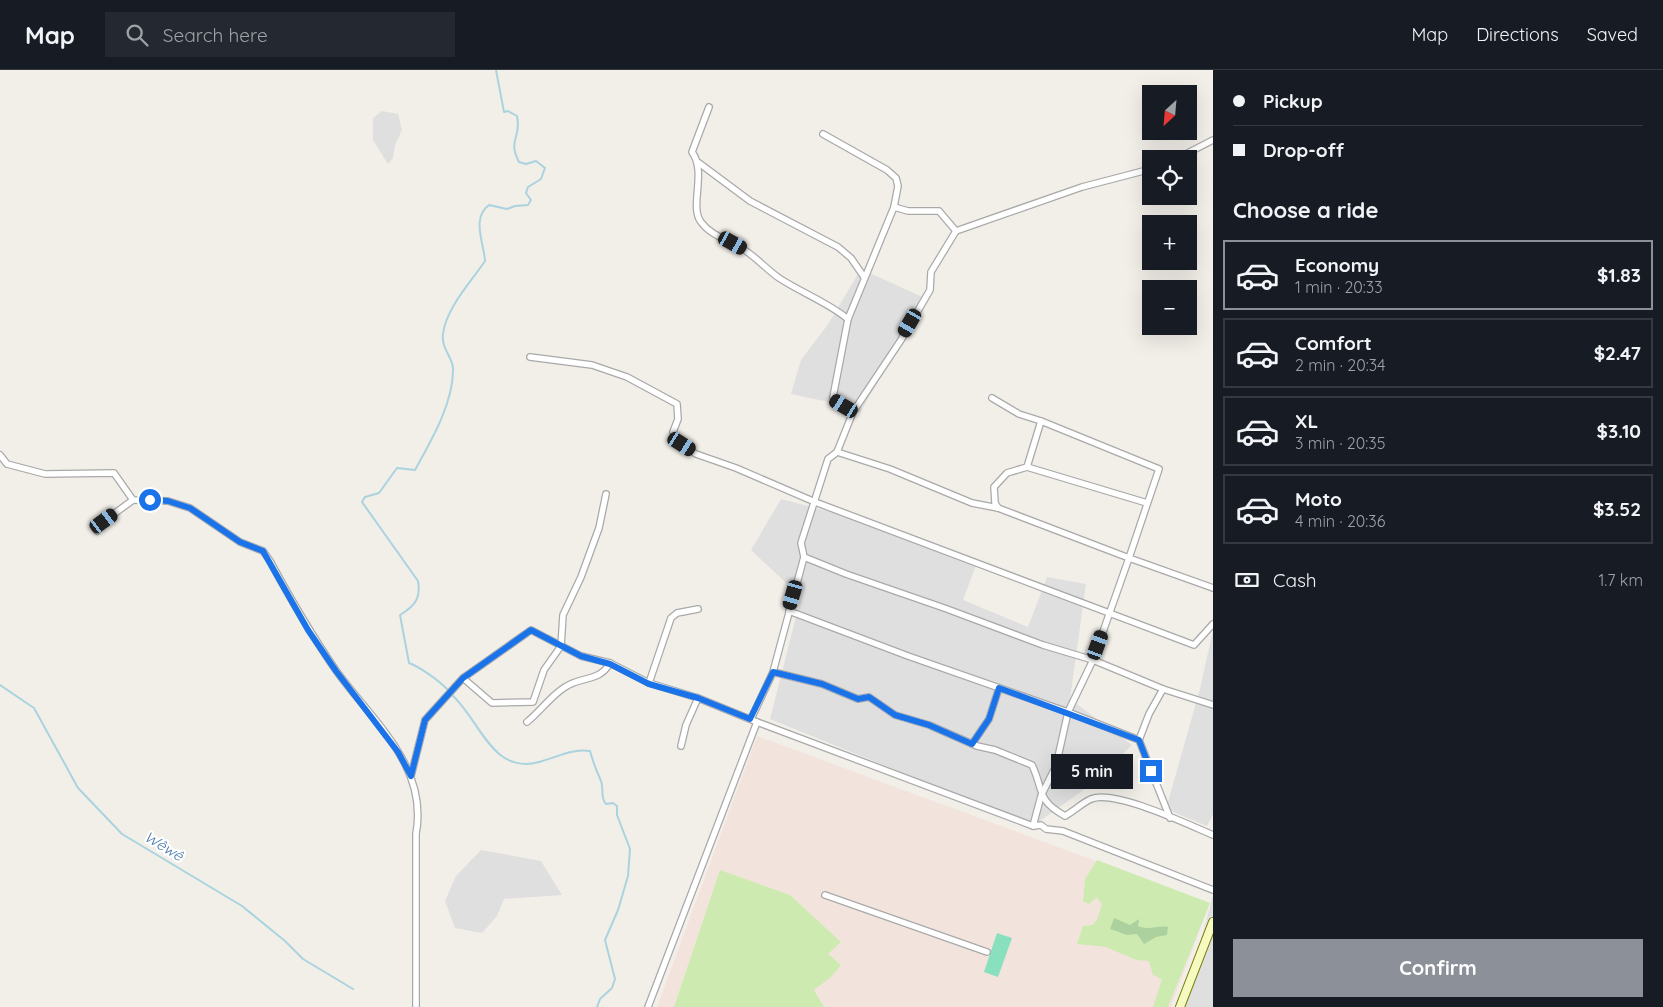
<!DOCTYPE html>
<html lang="en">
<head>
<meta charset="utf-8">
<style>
	body { margin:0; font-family:Quicksand,sans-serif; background:#242831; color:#f1f3f6; height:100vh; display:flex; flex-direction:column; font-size:19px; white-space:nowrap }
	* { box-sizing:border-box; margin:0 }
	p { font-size:16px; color:#9ea1a6 }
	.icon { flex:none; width:28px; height:28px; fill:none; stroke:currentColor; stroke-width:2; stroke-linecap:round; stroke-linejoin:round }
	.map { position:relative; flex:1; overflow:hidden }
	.sheet { display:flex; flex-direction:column; background:#171b24; width:450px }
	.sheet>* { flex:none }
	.hud { display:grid; align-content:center; height:110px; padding:0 20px; background:#171b24 }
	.needle { width:32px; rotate:206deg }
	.buttons { position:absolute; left:1142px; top:15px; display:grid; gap:10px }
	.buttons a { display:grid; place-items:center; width:55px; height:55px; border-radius:0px; background:#171b24; box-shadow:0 5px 20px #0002; font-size:25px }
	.end { position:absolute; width:22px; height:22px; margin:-11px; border:6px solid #1a73e8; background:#fff; box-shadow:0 0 0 2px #fff }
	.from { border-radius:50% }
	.bubble { position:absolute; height:35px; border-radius:0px; background:#171b24; box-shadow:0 5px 20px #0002; font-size:16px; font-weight:800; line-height:35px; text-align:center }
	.car { position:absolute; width:15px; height:30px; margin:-15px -8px; border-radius:6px; box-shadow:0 0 4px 1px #0007; background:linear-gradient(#222 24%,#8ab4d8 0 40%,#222 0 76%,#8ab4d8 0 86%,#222 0) }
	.hud b { display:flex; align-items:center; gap:18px; height:48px; font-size:19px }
	.hud b+b { border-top:1px solid #363941 }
	.hud i { width:12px; height:12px; background:#f1f3f6 }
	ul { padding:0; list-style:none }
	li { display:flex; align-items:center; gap:15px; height:70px; margin:0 10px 8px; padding:0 10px; border:2px solid #363941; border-radius:0px }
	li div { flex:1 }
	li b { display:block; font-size:19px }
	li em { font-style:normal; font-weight:800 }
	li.current { border-color:#8c9099 }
	li>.icon { width:45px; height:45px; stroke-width:1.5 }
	h2 { padding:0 20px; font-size:22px; line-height:60px }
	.pay { display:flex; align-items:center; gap:12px; height:55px; padding:0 20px; font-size:19px }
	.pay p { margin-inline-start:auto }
	.action { display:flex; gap:10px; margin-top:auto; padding:10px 20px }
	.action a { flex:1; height:58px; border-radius:0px; background:#8c9099; color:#fff; font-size:20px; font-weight:800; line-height:58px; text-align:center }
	header { display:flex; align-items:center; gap:30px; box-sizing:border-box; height:70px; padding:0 25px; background:#171b24; border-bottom:1px solid #363941 }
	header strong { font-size:24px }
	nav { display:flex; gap:28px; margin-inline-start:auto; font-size:18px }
	.search { width:350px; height:45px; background:#242831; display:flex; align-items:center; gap:12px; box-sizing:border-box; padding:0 18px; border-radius:0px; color:#9ea1a6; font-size:19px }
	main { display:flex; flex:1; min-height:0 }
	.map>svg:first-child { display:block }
	.residential { fill:#e0dfdf }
	.military { fill:#f3e3dd }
	.grass { fill:#cdebb0 }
	.forest { fill:#add19e }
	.pitch { fill:#88e0be }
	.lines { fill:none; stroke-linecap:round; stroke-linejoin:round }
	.stream { stroke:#aad3df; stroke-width:2 }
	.minor-casing { stroke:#a9a9a9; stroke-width:8 }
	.secondary-casing { stroke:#707d05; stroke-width:10 }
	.minor { stroke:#fff; stroke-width:5.5 }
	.secondary { stroke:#f7fabf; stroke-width:8 }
	.route { stroke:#1a73e8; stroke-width:6 }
	.labels { text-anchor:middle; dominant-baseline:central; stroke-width:4.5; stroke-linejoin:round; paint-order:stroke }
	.water-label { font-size:15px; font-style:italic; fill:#4a7aab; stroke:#fff }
</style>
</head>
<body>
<header>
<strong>Map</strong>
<div class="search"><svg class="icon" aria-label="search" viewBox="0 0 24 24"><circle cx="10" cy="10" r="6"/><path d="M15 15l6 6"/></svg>Search here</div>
<nav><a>Map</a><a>Directions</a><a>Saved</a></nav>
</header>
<main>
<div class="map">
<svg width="1213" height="937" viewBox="0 0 1213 937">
	<rect width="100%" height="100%" fill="#f2efe9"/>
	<!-- residential -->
	<g class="residential">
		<path d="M382,41L398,44L402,60L395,75L393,88L388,94L373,70V48Z"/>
		<path d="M861,199L929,230L901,271L860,343L843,335L791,324L801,290L829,253Z"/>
		<path d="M781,429L891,458L978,490L963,530L1028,557L1047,507L1086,514L1070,629L1132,675L1093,713L1033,756L770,649L801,527L751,480Z"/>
		<path d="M1213,560V744L1207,756L1166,739L1200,619Z"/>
		<path d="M481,780L541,791L562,825L504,829L497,846L482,863L455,858L445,831L456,806Z"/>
		<path d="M1213,826V937H1179L1192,902Z"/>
	</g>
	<!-- military -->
	<path class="military" d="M757,666L1210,833L1171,937H657Z"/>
	<!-- grass -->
	<g class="grass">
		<path d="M1097,790L1210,833L1168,937H1153L1162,909L1153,905L1149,891L1136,890L1106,877L1077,874L1083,856L1092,855L1097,850L1102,834L1097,827L1089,834L1083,831L1085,809Z"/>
		<path d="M720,800L790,825L841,872L828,884L841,895L831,907L814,920L824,937H674Z"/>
	</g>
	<!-- forest -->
	<path class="forest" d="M1114,848L1130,855L1139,849L1138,856C1150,861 1156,855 1168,857L1167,865L1156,867L1144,874L1137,864L1127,865L1110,859Z"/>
	<!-- pitch -->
	<path class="pitch" d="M997,863L1012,868L998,907L984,902Z"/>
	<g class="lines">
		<!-- stream -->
		<g class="stream">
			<path d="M0,615L34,638L78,718L122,764L242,836L285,871L303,889L353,919"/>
			<path d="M447,619C438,610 420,597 409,593L400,545C415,536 421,528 418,511L362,432L365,427L379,423L397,398L415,400C431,371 453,334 453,300C454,288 441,280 443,264C446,238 471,212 485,191C484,173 471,148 489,135L507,139L515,136L528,135L531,130L526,123L528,117L541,109L545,98L536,91L526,94L519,92C507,69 522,68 517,46L508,41L504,42L496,0"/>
			<path d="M452,625C480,650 492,705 539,692C555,688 574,678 590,681C593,692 597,702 601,711C604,719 600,728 606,734L613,733L617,736V745L630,779L628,806L618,840L605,870L615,909L612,918L600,929L597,937"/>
		</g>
		<defs>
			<g id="minor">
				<path d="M709,37L692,82C707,102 689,137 701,152C711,166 729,170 743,179C756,187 766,199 779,208C802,223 827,232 848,249"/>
				<path d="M823,64L887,100L896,108L898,116L894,137L848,249L833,327L835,331L853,342L837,382L828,389L801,473L804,487L846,504L947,539L1043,575L1093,590L1163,619L1213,635"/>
				<path d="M1176,89L1213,70"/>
				<path d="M699,93L750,131L838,177L851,188L864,207"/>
				<path d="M956,161L1082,117L1151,99"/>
				<path d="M530,287L592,295L627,307L677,334L678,349L673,362L682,375L696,384L736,398L815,432L1194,575L1213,554"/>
				<path d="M992,328L1019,344L1041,351"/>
				<path d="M853,342L901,270L930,220L931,202L956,161L939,141H908L894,137"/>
				<path d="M0,385L7,394L45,404L114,403L133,430L168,431L190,438L240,472L263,481L270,491C290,528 311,564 335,599C370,649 429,695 416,764V937"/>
				<path d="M1027,397L1147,433"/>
				<path d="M998,438L995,433L994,417L1007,403L1027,397L1041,351L1159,399L1129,488L1213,518"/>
				<path d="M97,461L104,451L133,430"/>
				<path d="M789,541L908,586L1068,642L1093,590L1129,488L998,438L972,433L890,399L837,382"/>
				<path d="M773,602L822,614L858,629L869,627L895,645L929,655L977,676L995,680L1032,695C1044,720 1036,730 1065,746C1074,741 1082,733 1091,729C1114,719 1189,755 1213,765"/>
				<path d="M463,608L492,633L533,632L544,600L561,576L563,545L581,507L599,458L606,424"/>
				<path d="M649,613L671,548L677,543L698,539"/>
				<path d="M1163,619L1149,644L1139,670L1170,748"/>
				<path d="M751,649L773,602L804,487"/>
				<path d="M527,652C542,640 555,620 573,613C588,607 601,609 610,593"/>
				<path d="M1139,670L1068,642L1056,696L1041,726L1033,756L1041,755L1046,759L1063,761L1213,820"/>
				<path d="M972,674L989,649L999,618"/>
				<path d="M681,676L686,655L698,628"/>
				<path d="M411,706L425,650L463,608L531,560L581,586L610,593L649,613L698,628L757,652L1033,756"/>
				<path d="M825,825L987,882"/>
				<path d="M648,937L757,652"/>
			</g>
			<path id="secondary" d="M1180,937L1213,852"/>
		</defs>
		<!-- minor casing -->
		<use href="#minor" class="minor-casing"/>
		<!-- secondary casing -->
		<use href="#secondary" class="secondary-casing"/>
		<!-- minor -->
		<use href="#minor" class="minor"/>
		<!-- secondary -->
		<use href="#secondary" class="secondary"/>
	</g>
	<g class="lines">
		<!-- route -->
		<path class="route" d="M150,430L168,431L190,438L240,472L263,481L308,560L336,601L398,682L411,706L425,650L463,608L531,560L581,586L610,594L649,614L698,628L750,649L773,602L822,614L858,629L869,627L895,645L929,655L972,674L989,649L999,618L1139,670L1151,701"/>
	</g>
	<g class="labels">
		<!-- water labels -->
		<g class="water-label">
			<text transform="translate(164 776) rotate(31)">Wêwê</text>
		</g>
	</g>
</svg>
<div class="buttons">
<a><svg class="needle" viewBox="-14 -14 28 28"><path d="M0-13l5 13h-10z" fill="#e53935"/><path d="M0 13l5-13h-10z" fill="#9ea1a6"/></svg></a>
<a><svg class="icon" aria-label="locate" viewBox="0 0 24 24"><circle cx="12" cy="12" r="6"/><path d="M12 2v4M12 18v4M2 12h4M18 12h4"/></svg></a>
<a>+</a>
<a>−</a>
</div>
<i class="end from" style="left:150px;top:430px"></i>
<i class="end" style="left:1151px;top:701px"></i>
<div class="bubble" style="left:1051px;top:684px;width:82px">5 min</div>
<i class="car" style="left:733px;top:173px;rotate:119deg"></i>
<i class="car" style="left:910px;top:253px;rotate:210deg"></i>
<i class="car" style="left:844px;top:336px;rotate:301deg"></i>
<i class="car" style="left:682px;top:374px;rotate:123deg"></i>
<i class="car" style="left:104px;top:451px;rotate:54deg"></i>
<i class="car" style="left:793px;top:525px;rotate:196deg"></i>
<i class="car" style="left:1098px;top:575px;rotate:20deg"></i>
</div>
<section class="sheet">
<div class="hud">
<b><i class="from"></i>Pickup</b>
<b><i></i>Drop-off</b>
</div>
<h2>Choose a ride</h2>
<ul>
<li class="current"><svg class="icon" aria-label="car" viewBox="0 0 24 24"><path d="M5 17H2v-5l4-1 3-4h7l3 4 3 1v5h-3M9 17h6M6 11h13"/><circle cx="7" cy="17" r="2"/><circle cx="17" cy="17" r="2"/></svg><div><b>Economy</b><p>1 min · 20:33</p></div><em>$1.83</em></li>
<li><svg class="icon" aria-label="car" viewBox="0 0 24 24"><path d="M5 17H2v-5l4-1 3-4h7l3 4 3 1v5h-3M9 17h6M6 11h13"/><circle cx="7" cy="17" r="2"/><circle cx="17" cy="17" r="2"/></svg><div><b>Comfort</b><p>2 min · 20:34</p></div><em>$2.47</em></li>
<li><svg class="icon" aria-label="car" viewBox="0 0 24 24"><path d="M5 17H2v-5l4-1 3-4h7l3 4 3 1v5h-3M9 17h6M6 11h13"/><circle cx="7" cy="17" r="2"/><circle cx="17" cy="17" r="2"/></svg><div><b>XL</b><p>3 min · 20:35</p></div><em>$3.10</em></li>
<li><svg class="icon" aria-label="car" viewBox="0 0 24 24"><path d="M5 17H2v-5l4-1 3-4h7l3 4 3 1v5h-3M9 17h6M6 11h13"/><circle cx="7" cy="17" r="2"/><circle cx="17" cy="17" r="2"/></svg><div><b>Moto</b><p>4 min · 20:36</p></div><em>$3.52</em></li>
</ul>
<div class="pay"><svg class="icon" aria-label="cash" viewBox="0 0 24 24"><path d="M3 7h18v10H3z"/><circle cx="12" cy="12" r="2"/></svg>Cash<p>1.7 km</p></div>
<div class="action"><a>Confirm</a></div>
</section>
</main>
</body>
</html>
